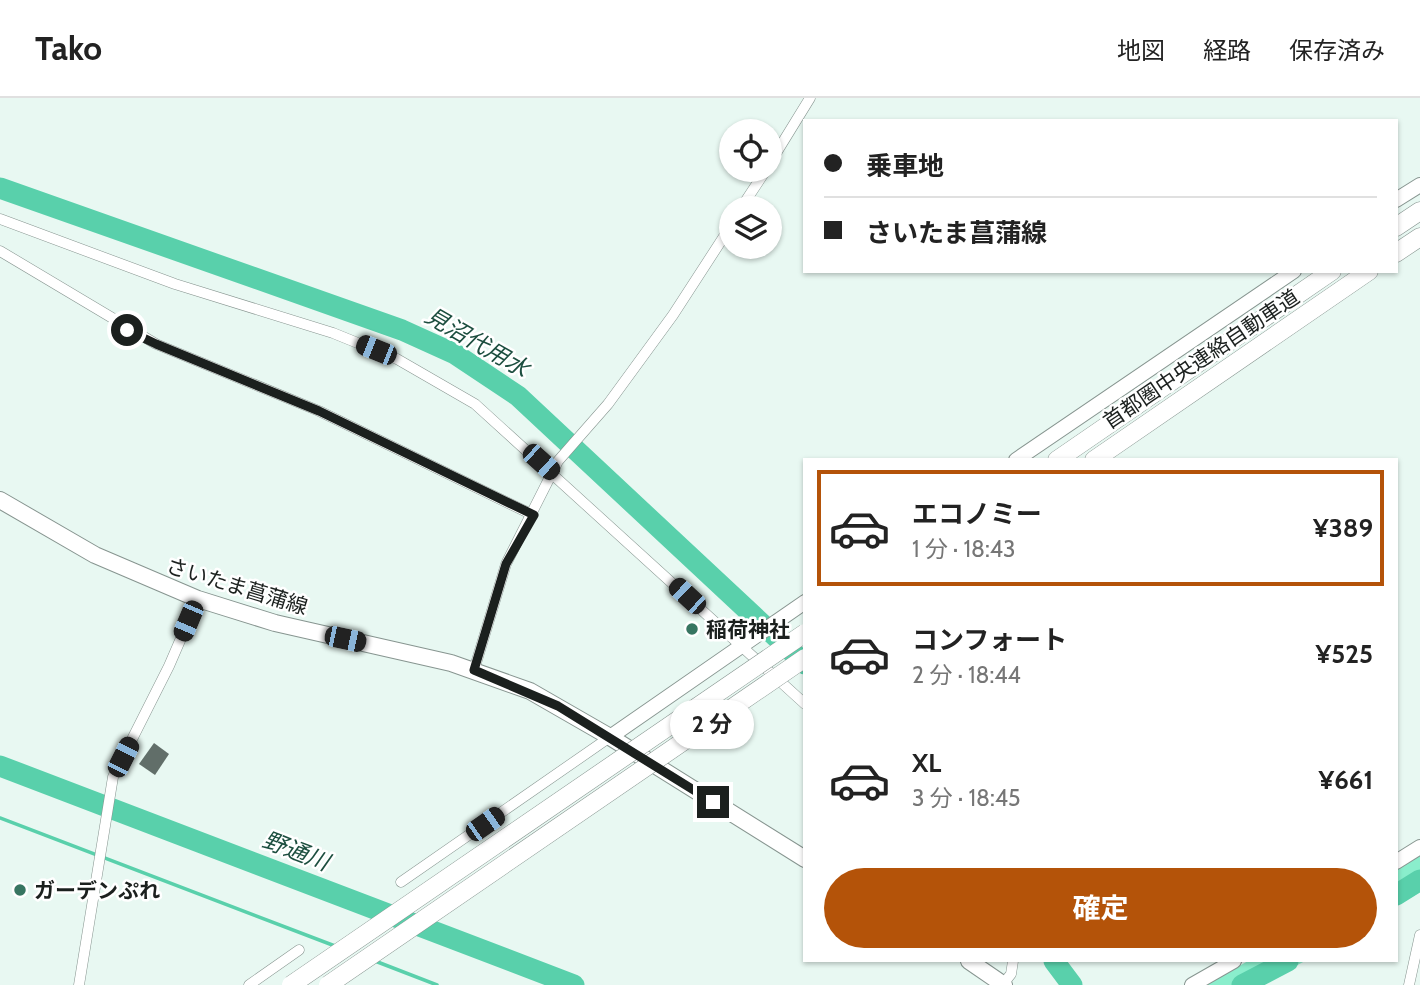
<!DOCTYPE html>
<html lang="ja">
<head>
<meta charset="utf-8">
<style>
	body { margin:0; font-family:Cabin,"Noto Sans JP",sans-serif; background:#f6f6f6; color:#222; height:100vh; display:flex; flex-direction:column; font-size:26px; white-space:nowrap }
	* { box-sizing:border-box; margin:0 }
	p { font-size:23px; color:#767676 }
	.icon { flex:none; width:38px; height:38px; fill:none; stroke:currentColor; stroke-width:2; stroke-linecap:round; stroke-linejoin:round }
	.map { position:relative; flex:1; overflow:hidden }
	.side { position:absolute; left:803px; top:360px; width:595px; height:504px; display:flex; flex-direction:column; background:#fff; border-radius:0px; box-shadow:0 2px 5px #0004 }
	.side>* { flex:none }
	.top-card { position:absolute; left:803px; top:21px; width:595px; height:154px; border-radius:0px; box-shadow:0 2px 5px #0004; display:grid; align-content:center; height:154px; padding:0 21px; background:#fff }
	.buttons { position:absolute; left:719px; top:21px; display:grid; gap:14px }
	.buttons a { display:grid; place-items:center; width:63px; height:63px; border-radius:50%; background:#fff; box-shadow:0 2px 5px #0004; font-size:35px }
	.end { position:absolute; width:32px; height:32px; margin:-16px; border:9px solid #1b201e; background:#fff; box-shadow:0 0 0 4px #fff }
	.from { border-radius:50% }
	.bubble { position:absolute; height:49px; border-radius:24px; background:#fff; box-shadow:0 2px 5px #0004; font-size:23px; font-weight:700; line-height:49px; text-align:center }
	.car { position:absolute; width:21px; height:42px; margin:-21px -10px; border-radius:9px; box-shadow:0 0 5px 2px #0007; background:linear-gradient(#222 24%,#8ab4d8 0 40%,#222 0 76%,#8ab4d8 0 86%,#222 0) }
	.top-card b { display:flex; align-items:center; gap:24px; height:66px; font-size:26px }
	.top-card b+b { border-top:2px solid #e0e0e0 }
	.top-card i { width:18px; height:18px; background:#222 }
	ul { padding:12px 0 0; list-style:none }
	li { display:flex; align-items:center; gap:21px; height:116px; margin:0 14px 10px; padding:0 7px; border:4px solid transparent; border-radius:0px }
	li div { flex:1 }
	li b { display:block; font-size:26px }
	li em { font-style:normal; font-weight:700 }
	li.current { border-color:#b45309 }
	li>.icon { width:63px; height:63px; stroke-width:1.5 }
	.action { display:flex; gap:14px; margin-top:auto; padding:14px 21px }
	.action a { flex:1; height:80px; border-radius:42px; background:#b45309; color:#fff; font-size:28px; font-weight:700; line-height:80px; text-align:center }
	header { display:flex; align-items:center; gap:42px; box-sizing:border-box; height:98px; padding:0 35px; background:#fff; border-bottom:2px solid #e0e0e0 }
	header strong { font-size:33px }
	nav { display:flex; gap:38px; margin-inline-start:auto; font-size:24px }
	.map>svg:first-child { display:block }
	.green { fill:#8aeecc }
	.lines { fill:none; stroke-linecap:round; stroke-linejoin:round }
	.stream { stroke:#59d0ab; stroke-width:3.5 }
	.river { stroke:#59d0ab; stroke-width:21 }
	.building { fill:#616e69 }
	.street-casing { stroke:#879590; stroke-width:11 }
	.secondary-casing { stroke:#879590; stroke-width:16 }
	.primary-casing { stroke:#879590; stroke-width:18 }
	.highway-casing { stroke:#879590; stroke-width:19 }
	.street { stroke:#fff; stroke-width:10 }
	.secondary { stroke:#fff; stroke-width:14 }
	.primary { stroke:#fff; stroke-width:16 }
	.highway { stroke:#fff; stroke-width:18 }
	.highway-bridge-casing { stroke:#879590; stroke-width:19; stroke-linecap:butt }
	.highway-bridge { stroke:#fff; stroke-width:18 }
	.route { stroke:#1b201e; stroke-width:9 }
	.poi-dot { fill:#377561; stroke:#fff; stroke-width:2.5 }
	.labels { text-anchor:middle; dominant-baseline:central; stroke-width:5; stroke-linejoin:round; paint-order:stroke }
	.street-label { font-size:21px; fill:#1b201e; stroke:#fff }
	.poi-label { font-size:21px; font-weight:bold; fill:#1b201e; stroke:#fff; text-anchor:start }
	.water-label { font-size:23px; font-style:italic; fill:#1c4e3f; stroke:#fff }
</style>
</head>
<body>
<header>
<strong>Tako</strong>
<nav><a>地図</a><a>経路</a><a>保存済み</a></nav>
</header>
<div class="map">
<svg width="1420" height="887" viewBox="0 0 1420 887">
	<rect width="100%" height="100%" fill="#e8f8f2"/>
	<!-- green -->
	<g class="green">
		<path d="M1420,756V776L1397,791L1396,770Z"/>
		<path d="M1420,786V794L1397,808V801Z"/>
		<path d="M1248,863H1279L1232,887H1205Z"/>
		<path d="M1294,863H1305L1260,887H1249Z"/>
	</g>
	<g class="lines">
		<!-- stream -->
		<g class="stream">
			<path d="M0,720L335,848"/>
			<path d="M375,863L437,887"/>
		</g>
		<!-- river -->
		<g class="river">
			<path d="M0,90L402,232L455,256L518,298L805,566"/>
			<path d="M0,668L574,887"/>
			<path d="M1396,797L1420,782"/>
			<path d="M1054,863L1072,887"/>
			<path d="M1242,887L1288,863"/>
		</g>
	</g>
	<!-- building -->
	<path class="building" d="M154,645L169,656L155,677L139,666Z"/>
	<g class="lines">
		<defs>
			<g id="street">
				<path d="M770,65L810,0"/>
				<path d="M741,110L766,72"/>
				<path d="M0,121L175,186L333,235L397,261L475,306L805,606"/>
				<path d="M0,153L156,246L319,313L533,417"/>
				<path d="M474,572L506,466L558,363L608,306L673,217L732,126"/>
				<path d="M401,784L610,639"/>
				<path d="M1003,886L1011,876L1013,863"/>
				<path d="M79,887L113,679L169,568L198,501"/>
				<path d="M249,887L299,852"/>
				<path d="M1409,887L1420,837"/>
			</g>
			<g id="secondary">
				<path d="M1396,102L1420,87"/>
				<path d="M1016,362L1294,173"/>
				<path d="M610,639L805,504"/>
				<path d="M1396,764L1420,749"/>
				<path d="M1192,887L1234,863"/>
			</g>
			<g id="primary">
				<path d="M0,402L95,457L198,501L275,525L451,565L530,593L610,639L805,761"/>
				<path d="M969,863L1004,887"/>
			</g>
			<g id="highway">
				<path d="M1396,129L1420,113"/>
				<path d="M1396,155L1420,139"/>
				<path d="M1057,362L1332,173"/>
				<path d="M1094,362L1369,173"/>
			</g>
		</defs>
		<!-- street casing -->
		<use href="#street" class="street-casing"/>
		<!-- secondary casing -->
		<use href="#secondary" class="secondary-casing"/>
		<!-- primary casing -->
		<use href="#primary" class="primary-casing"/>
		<!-- highway casing -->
		<use href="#highway" class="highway-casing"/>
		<!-- street -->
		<use href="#street" class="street"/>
		<!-- secondary -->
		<use href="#secondary" class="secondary"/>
		<!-- primary -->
		<use href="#primary" class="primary"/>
		<!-- highway -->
		<use href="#highway" class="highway"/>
		<defs>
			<g id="highway-bridge">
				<path d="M291,887L805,535"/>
				<path d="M328,887L805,560"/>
			</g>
		</defs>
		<!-- highway-bridge casing -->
		<use href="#highway-bridge" class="highway-bridge-casing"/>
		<!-- highway-bridge -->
		<use href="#highway-bridge" class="highway-bridge"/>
	</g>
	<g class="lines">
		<!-- route -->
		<path class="route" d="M127,232L156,246L319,313L534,417L506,466L474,572L558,608L713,704"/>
	</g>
	<!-- markers -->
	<g class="poi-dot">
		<circle cx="692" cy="531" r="7"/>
		<circle cx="20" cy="792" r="7"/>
	</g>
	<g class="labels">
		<!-- street labels -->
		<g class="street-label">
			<text transform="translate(1201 261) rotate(-34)">首都圏中央連絡自動車道</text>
			<text transform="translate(237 488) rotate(17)">さいたま菖蒲線</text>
		</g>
		<!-- poi labels -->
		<g class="poi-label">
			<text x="706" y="531">稲荷神社</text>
			<text x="34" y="792">ガーデンぷれ</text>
		</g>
		<!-- water labels -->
		<g class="water-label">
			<text transform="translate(477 244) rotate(30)">見沼代用水</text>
			<text transform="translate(296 753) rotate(21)">野通川</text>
		</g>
	</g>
</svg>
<div class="buttons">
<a><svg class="icon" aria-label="locate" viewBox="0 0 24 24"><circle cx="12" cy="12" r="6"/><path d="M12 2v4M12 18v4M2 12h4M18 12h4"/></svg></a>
<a><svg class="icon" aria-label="layers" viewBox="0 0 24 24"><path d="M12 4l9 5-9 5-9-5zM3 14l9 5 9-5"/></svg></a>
</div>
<i class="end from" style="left:127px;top:232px"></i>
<i class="end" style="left:713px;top:704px"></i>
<div class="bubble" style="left:670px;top:602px;width:84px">2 分</div>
<i class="car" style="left:376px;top:252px;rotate:292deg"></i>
<i class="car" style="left:541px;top:364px;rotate:132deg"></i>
<i class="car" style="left:687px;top:498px;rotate:313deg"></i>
<i class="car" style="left:188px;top:523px;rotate:203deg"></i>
<i class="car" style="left:345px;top:541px;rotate:102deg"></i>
<i class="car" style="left:123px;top:659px;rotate:27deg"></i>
<i class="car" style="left:485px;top:726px;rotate:55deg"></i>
<div class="top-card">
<b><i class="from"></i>乗車地</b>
<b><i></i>さいたま菖蒲線</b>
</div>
<section class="side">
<ul>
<li class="current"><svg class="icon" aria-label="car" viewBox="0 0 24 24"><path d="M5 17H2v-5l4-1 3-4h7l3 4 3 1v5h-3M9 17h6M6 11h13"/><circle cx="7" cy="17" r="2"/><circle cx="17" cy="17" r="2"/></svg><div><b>エコノミー</b><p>1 分 · 18:43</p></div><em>¥389</em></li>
<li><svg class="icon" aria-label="car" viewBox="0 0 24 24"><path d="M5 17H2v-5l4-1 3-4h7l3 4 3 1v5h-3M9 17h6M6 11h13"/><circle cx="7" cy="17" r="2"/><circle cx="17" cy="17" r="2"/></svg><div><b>コンフォート</b><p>2 分 · 18:44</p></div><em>¥525</em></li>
<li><svg class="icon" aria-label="car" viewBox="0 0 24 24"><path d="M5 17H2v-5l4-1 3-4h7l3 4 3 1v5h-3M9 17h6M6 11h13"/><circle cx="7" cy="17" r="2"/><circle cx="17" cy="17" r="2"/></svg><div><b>XL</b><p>3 分 · 18:45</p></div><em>¥661</em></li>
</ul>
<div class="action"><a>確定</a></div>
</section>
</div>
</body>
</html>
